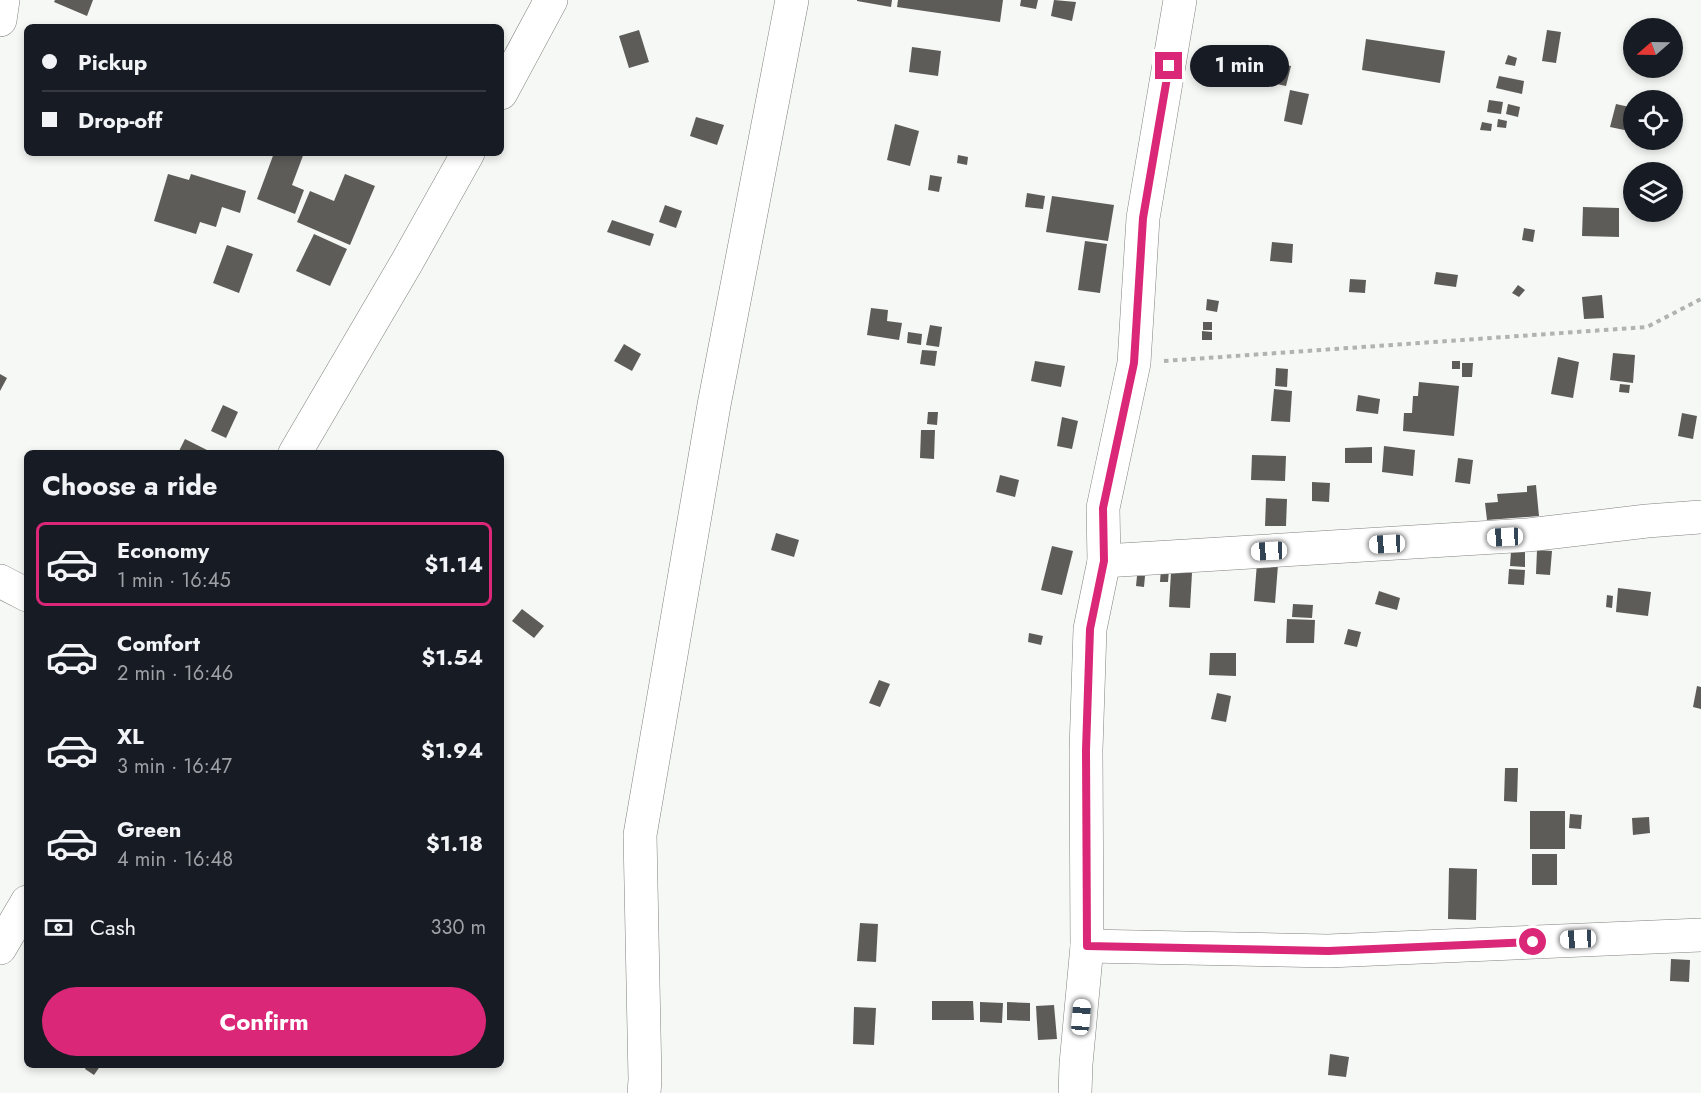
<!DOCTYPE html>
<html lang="en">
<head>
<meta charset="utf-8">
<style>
	body { margin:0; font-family:Jost,sans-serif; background:#20242c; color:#f1f3f6; height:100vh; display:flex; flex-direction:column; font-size:22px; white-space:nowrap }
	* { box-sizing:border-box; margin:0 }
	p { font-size:20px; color:#9ea1a6 }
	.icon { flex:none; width:33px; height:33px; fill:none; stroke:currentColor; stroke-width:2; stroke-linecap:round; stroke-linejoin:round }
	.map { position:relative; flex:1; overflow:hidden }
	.drawer { position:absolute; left:24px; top:450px; width:480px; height:618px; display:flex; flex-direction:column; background:#171b24; border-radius:9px; box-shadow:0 3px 9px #0003 }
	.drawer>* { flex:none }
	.guide { position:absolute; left:24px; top:24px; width:480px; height:132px; border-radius:9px; box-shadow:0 3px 9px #0003; display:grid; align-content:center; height:132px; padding:0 18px; background:#171b24 }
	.needle { width:39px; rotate:250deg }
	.controls { position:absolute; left:1623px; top:18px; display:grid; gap:12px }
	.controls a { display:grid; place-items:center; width:60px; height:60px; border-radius:50%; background:#171b24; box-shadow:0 3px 9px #0003; font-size:30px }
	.end { position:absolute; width:27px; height:27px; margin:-14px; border:8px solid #db2777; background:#fff; box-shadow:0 0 0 3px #fff }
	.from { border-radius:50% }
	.bubble { position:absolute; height:42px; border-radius:21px; background:#171b24; box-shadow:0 3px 9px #0003; font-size:20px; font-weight:700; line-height:42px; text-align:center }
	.car { position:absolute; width:18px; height:36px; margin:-18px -9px; border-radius:8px; box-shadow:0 0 4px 2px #0007; background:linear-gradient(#fff 24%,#345 0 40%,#fff 0 76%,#345 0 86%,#fff 0) }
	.guide b { display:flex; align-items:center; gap:21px; height:57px; font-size:22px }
	.guide b+b { border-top:2px solid #363941 }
	.guide i { width:15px; height:15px; background:#f1f3f6 }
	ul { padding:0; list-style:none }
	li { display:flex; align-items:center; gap:18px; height:84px; margin:0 12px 9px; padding:0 6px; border:3px solid transparent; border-radius:9px }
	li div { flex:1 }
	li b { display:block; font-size:22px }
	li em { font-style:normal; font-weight:700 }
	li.current { border-color:#db2777 }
	li>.icon { width:54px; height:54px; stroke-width:1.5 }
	h2 { padding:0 18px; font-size:27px; line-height:72px }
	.pay { display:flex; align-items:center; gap:15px; height:66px; padding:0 18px; font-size:22px }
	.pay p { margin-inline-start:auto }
	.primary-button { display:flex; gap:12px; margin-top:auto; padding:12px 18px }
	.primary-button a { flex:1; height:69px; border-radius:36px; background:#db2777; color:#fff; font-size:24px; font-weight:700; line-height:69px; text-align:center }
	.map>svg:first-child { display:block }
	.building { fill:#5d5c59 }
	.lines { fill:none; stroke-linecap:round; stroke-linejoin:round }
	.minor-casing { stroke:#80827f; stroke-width:34 }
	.highway-casing { stroke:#80827f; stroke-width:34 }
	.path { stroke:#b2b3b1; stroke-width:4; stroke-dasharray:4.5 4.5; stroke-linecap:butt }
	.minor { stroke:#fff; stroke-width:33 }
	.highway { stroke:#fff; stroke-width:33 }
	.route { stroke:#db2777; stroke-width:8 }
</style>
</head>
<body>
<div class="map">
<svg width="1701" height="1093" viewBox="0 0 1701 1093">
	<rect width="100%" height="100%" fill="#f6f8f5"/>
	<!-- building -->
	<g class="building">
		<path d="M55,0H93L87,16L54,2Z"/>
		<path d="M857,0H892L891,7L857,1Z"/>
		<path d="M898,0H1003L1000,22L897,7Z"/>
		<path d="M1021,0H1038L1036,9L1020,6Z"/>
		<path d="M1054,0L1076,2L1072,21L1051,16Z"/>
		<path d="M639,30L649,62L629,68L619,36Z"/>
		<path d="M1547,30L1561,32L1556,63L1542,61Z"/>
		<path d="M1366,39L1445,51L1440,83L1362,70Z"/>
		<path d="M912,47L941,51L938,76L909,72Z"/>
		<path d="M1508,55L1517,58L1515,66L1505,64Z"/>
		<path d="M1276,63L1291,66L1286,86L1272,83Z"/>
		<path d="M1499,76L1524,81L1522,94L1496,88Z"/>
		<path d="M1290,90L1309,94L1302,125L1284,121Z"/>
		<path d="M1489,100L1503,102L1501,114L1487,112Z"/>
		<path d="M1508,104L1520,107L1518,117L1506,114Z"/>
		<path d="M1616,104L1634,108V132L1610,127Z"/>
		<path d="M696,117L724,125L717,145L690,136Z"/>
		<path d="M1498,119L1507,121L1506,128L1497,127Z"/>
		<path d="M1482,122L1492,124L1491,131L1480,130Z"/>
		<path d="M895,124L919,131L910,166L887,160Z"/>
		<path d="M274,153H304L292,185L304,190L295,214L257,199Z"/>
		<path d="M958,155L968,157L967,165L957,163Z"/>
		<path d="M168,174L189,180L191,174L246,191L240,213L222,207L216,227L200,222L196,234L154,221Z"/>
		<path d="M345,174L375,186L350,245L297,222L310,191L334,201Z"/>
		<path d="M930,175L942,177L939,192L928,190Z"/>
		<path d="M1027,193L1045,196L1043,209L1025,207Z"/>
		<path d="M1052,196L1114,205L1108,241L1046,232Z"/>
		<path d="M665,205L682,211L676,228L659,222Z"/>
		<path d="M1583,207L1619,208V237L1582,236Z"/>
		<path d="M612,220L654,234L650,246L607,232Z"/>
		<path d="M1524,228L1535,230L1533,242L1522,240Z"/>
		<path d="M314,234L347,249L330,286L296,271Z"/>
		<path d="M1085,241L1107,244L1100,293L1078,290Z"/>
		<path d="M1272,242L1293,244L1292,263L1270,261Z"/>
		<path d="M227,245L253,254L239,293L213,283Z"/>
		<path d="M1436,272L1458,275L1456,287L1434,284Z"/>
		<path d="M1350,279L1366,280L1365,293L1349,292Z"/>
		<path d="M1518,285L1525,290L1519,297L1512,293Z"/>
		<path d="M1602,295L1604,318L1584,319L1582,297Z"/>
		<path d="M1207,299L1219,301L1217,312L1206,310Z"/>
		<path d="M871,308L888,310L887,321L902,323L899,340L867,335Z"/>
		<rect x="1203" y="322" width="9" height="8"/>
		<path d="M930,325L942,327L939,347L926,345Z"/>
		<path d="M1202,331L1212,332V340H1202Z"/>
		<path d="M908,332L922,334L921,345L907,343Z"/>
		<path d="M624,344L641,354L632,371L614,361Z"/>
		<path d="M922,350L937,351L935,366L920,364Z"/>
		<path d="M1613,353L1635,355L1633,383L1610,380Z"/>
		<path d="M1558,357L1579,362L1573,398L1551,394Z"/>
		<path d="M1035,361L1065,366L1061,387L1031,381Z"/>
		<rect x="1452" y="361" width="8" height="8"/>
		<path d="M1462,363H1473L1472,377H1462Z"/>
		<path d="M1276,368L1288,369L1287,387L1275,386Z"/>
		<path d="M0,374L7,378L0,391Z"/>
		<path d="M1419,382L1459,386L1454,436L1403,431L1404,413H1412L1413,396H1418Z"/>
		<path d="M1620,384L1630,385L1629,393L1619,392Z"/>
		<path d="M1274,389L1292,391L1290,422L1271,421Z"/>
		<path d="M1358,395L1380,399L1378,414L1356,411Z"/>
		<path d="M223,405L238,412L226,438L211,431Z"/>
		<path d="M928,412H938L937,425L927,424Z"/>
		<path d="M1682,413L1697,416L1693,439L1678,436Z"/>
		<path d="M1062,417L1078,421L1072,449L1057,446Z"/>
		<path d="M921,430H935L934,459L920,458Z"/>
		<path d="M185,439L213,453H178Z"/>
		<path d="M1384,446L1415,450L1413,476L1382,472Z"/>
		<path d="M1372,447V463H1345V448Z"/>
		<path d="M1252,455L1286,456L1285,481L1251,480Z"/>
		<path d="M1458,458L1473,460L1470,484L1455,482Z"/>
		<path d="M1000,475L1019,480L1015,497L996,492Z"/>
		<path d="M1312,482L1330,483L1329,502L1312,501Z"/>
		<path d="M1536,485L1539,516L1487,520L1485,503L1498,502L1497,494L1527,492V486Z"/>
		<path d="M1266,498L1287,499L1286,526H1265Z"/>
		<path d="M776,533L799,540L794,557L771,550Z"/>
		<path d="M1052,546L1073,551L1062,595L1041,590Z"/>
		<path d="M1537,550L1552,551L1550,575L1536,574Z"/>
		<path d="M1511,551L1525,552V567L1510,566Z"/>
		<path d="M1257,563L1278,565L1275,603L1254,601Z"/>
		<path d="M1161,569L1169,570L1168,582H1160Z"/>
		<path d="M1509,569L1525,570L1524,585L1508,584Z"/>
		<path d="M1171,572L1192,573L1190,608L1169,607Z"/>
		<path d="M1137,576H1145L1144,587L1136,586Z"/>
		<path d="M1618,588L1651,592L1648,616L1616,612Z"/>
		<path d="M1379,591L1400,598L1397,610L1375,604Z"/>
		<path d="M1607,595L1613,596L1612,608L1606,607Z"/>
		<path d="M1293,604L1313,605L1312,618L1292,617Z"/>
		<path d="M522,609L544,626L534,638L512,621Z"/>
		<path d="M1287,619L1315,620L1314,643H1286Z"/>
		<path d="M1348,629L1361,632L1357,647L1344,644Z"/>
		<path d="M1029,633L1043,636L1041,645L1028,642Z"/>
		<path d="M1210,653H1236V676L1209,675Z"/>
		<path d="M879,680L890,684L880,707L869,703Z"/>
		<path d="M1697,686L1701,687V709L1693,707Z"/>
		<path d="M1217,693L1231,696L1226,722L1211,719Z"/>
		<path d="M1505,768H1518L1517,802L1504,801Z"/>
		<rect x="1530" y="811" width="35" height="38"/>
		<path d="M1570,814L1582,815L1581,829L1569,828Z"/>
		<path d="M1649,817L1650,833L1633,835L1632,818Z"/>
		<rect x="1532" y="854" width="25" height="31"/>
		<path d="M1449,868L1477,869L1476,920L1448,919Z"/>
		<path d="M860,923L878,924L876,962L857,961Z"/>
		<path d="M1671,959L1690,960L1689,982L1670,981Z"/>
		<path d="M932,1001H973L974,1020H932Z"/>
		<path d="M980,1002L1003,1003L1002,1023L980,1022Z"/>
		<path d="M1007,1002L1030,1003V1021L1007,1020Z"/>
		<path d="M1054,1005L1057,1039L1038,1040L1036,1006Z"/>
		<path d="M854,1007L876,1008L874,1045L853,1044Z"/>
		<path d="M1330,1054L1349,1057L1346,1077L1328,1075Z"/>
		<path d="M87,1065H101L94,1075L85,1069Z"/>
	</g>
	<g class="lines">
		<defs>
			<g id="minor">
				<path d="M0,20L3,0"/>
				<path d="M1104,561L1528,535L1647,521L1701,517"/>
				<path d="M0,581L27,595"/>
				<path d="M1087,946L1328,951L1701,935"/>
				<path d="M644,1093L645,1080L640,835L714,405L792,0"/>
				<path d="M1075,1093L1076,1064L1087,946L1086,750L1090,629L1104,561L1103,508L1134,363L1143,218L1180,0"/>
			</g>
			<g id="highway">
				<path d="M501,93L551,0"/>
				<path d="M295,453L407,262L468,153"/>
				<path d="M0,948L27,902"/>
			</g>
		</defs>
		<!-- minor casing -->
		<use href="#minor" class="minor-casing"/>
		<!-- highway casing -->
		<use href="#highway" class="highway-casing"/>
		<!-- path -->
		<path class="path" d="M1164,361L1647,327L1701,299"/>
		<!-- minor -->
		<use href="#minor" class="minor"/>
		<!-- highway -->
		<use href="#highway" class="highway"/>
	</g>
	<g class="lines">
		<!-- route -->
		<path class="route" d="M1169,66L1143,218L1134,363L1103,508L1104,561L1090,629L1086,750L1087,946L1328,951L1533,942"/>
	</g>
</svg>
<div class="controls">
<a><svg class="needle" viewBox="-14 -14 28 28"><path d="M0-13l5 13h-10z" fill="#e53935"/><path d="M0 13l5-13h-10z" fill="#9ea1a6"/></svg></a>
<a><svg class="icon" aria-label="locate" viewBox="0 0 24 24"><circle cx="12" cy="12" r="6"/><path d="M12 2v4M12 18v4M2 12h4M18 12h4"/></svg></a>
<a><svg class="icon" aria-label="layers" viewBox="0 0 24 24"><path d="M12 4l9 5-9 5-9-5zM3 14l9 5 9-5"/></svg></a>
</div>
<i class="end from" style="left:1533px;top:942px"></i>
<i class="end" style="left:1169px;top:66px"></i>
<div class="bubble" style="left:1190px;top:45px;width:99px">1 min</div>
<i class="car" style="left:1505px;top:537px;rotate:267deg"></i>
<i class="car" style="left:1387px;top:544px;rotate:267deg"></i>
<i class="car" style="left:1269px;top:551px;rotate:267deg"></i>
<i class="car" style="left:1578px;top:939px;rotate:267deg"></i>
<i class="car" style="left:1081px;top:1017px;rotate:5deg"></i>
<div class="guide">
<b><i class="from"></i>Pickup</b>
<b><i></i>Drop-off</b>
</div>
<section class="drawer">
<h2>Choose a ride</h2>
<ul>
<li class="current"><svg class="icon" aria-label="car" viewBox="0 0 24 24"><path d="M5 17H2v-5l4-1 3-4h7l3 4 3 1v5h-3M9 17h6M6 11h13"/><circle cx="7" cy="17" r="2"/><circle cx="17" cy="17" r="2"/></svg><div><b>Economy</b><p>1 min · 16:45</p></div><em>$1.14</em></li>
<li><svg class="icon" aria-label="car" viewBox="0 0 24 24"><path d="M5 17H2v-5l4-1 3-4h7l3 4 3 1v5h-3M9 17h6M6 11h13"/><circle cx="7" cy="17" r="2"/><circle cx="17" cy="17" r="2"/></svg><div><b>Comfort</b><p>2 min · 16:46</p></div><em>$1.54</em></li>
<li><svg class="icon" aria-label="car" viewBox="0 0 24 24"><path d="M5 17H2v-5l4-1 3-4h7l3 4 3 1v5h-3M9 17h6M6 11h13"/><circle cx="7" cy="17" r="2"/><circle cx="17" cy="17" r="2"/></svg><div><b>XL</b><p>3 min · 16:47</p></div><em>$1.94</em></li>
<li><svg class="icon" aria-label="car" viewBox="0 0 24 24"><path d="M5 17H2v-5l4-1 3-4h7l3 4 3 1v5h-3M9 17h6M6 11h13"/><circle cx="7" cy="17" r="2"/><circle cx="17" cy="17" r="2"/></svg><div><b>Green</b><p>4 min · 16:48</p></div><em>$1.18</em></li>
</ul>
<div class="pay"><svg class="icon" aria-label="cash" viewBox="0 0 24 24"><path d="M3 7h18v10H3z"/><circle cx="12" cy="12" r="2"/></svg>Cash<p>330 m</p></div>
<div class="primary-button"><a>Confirm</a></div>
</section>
</div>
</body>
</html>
